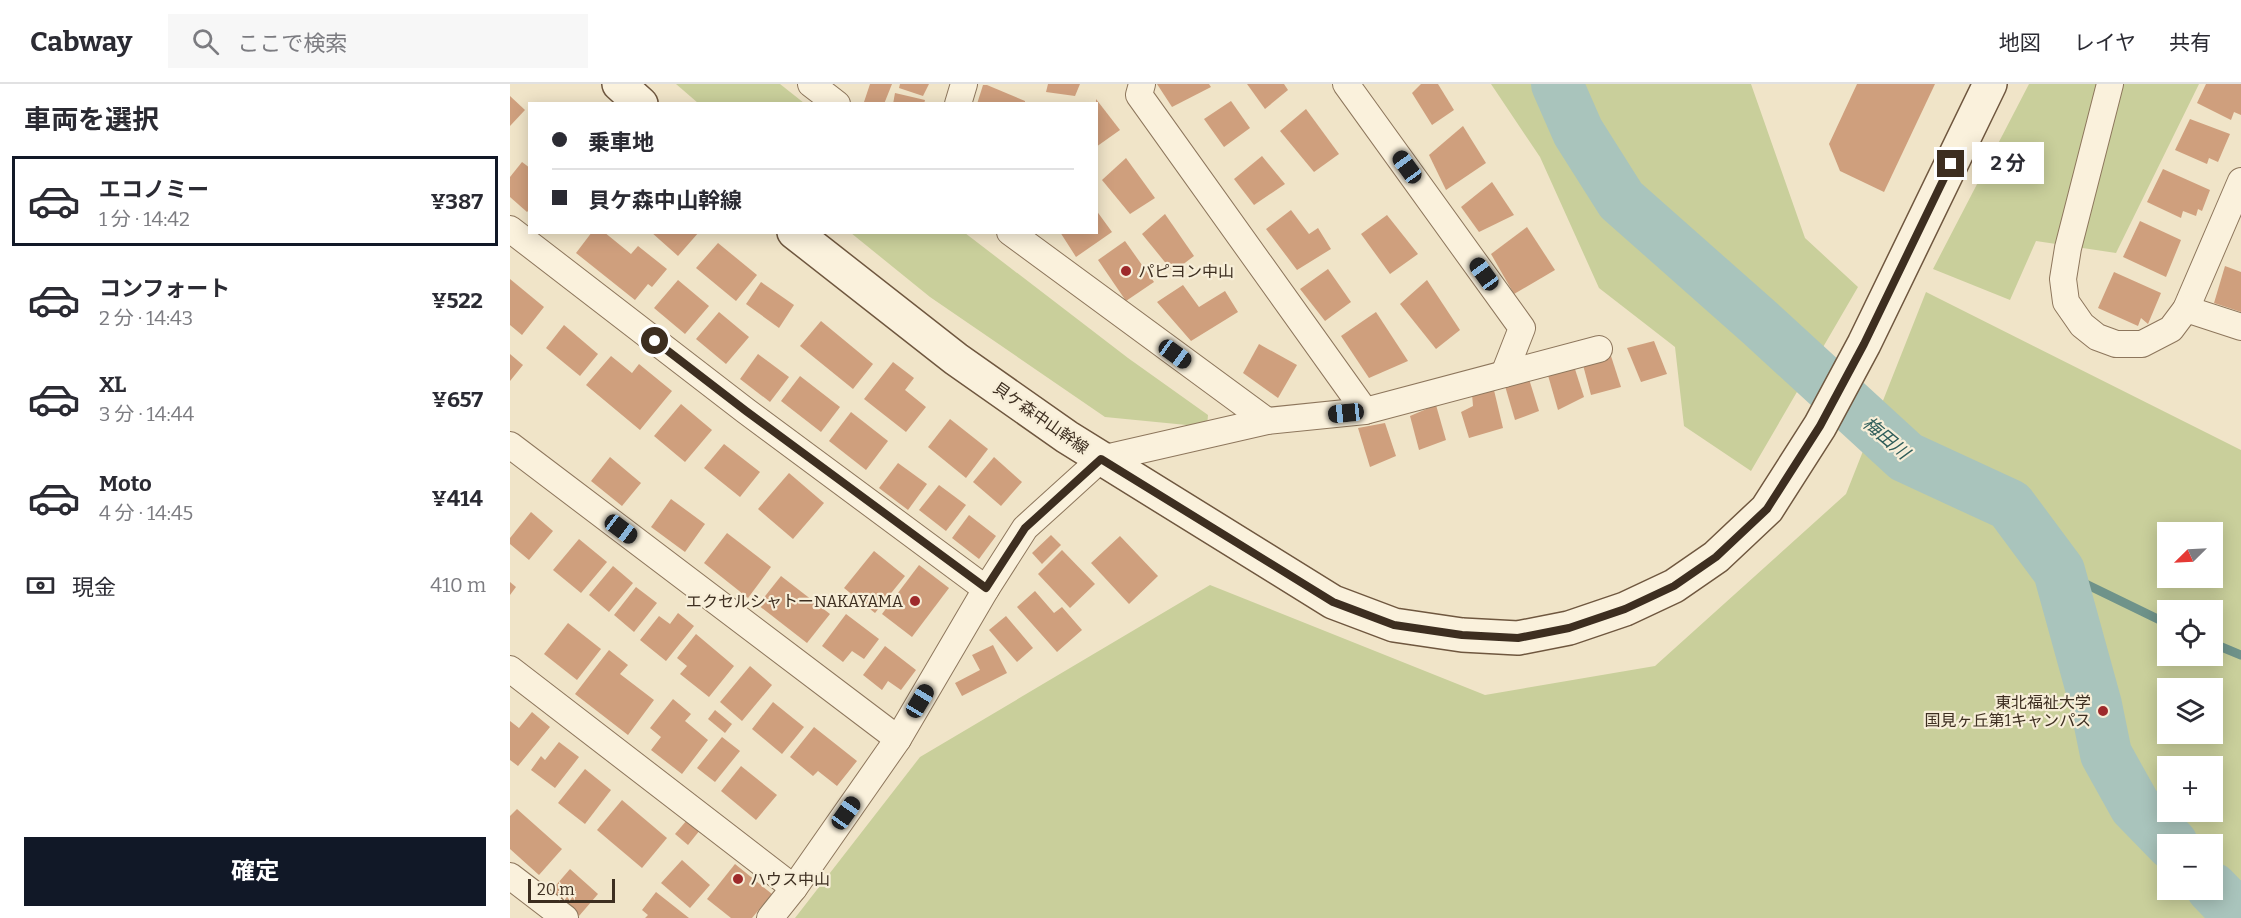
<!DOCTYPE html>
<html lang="ja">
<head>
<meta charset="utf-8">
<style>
	body { margin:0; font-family:Bitter,"Noto Sans JP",serif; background:#f7f7f7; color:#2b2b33; height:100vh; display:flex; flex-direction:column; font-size:22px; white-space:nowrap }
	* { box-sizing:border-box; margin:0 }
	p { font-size:20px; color:#7c7c81 }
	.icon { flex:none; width:33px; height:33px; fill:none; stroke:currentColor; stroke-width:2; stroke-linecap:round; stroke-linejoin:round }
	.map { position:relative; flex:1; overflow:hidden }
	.side { display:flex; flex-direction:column; background:#fff; width:510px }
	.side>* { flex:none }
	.hud { position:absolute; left:18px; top:18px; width:570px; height:132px; border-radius:0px; box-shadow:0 3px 15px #0003; display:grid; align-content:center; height:132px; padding:0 24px; background:#fff }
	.needle { width:39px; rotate:246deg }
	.controls { position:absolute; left:1647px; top:438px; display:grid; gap:12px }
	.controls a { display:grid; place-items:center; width:66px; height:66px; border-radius:0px; background:#fff; box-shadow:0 3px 15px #0003; font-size:30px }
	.scale { position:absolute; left:18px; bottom:15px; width:87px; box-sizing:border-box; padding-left:6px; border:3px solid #3d2e20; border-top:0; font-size:16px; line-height:21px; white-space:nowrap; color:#3d2e20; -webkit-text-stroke:4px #f7eed8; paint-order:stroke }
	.end { position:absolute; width:27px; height:27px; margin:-14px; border:8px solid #3d2e20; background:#fff; box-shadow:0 0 0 3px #fff }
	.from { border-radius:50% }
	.bubble { position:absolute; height:42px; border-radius:0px; background:#fff; box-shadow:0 3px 15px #0003; font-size:20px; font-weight:700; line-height:42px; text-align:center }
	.car { position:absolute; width:18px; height:36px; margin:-18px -9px; border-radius:8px; box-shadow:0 0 4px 2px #0007; background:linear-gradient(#222 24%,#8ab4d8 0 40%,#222 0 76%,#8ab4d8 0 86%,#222 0) }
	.hud b { display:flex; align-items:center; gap:21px; height:57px; font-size:22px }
	.hud b+b { border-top:2px solid #e1e1e2 }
	.hud i { width:15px; height:15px; background:#2b2b33 }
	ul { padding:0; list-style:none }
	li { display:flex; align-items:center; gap:18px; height:90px; margin:0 12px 9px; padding:0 12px; border:3px solid transparent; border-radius:0px }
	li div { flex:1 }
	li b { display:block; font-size:22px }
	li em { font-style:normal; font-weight:700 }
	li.on { border-color:#111827 }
	li>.icon { width:54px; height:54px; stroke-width:1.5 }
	h2 { padding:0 24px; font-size:27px; line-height:72px }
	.pay { display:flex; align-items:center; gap:15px; height:66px; padding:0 24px; font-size:22px }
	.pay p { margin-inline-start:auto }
	.primary-button { display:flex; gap:12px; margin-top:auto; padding:12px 24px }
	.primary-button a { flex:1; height:69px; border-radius:0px; background:#111827; color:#fff; font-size:24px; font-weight:700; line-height:69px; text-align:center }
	header { display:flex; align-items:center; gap:36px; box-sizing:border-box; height:84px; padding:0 30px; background:#fff; border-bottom:2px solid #e1e1e2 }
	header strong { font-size:28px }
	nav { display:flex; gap:33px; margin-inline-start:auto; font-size:21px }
	.search { width:420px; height:54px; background:#f7f7f7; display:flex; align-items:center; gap:15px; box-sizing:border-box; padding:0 21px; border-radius:0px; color:#7c7c81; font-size:22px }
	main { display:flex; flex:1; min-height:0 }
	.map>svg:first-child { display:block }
	.green { fill:#c9cf9b; fill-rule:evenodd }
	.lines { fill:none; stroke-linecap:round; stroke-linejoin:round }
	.stream { stroke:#6f938a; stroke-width:9 }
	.river { stroke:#a9c4bc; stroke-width:52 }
	.building { fill:#cf9f7d }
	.street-casing { stroke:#8d765c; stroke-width:28 }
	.secondary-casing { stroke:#6f573f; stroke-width:36 }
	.street { stroke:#faf1dc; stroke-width:26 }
	.secondary { stroke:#faf1dc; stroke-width:33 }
	.route { stroke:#3d2e20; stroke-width:8 }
	.poi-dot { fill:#9e2a2b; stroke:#f7eed8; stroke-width:2 }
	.labels { text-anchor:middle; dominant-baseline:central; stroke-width:4.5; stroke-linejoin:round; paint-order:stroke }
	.poi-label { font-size:16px; fill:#3d2e20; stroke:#f7eed8; text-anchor:start }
	.street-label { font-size:16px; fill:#3d2e20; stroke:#f7eed8 }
	.water-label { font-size:18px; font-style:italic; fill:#2f5d5a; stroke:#f7eed8 }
</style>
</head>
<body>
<header>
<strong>Cabway</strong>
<div class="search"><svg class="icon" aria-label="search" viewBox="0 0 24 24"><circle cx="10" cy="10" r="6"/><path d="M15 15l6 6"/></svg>ここで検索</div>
<nav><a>地図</a><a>レイヤ</a><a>共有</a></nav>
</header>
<main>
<section class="side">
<h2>車両を選択</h2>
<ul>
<li class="on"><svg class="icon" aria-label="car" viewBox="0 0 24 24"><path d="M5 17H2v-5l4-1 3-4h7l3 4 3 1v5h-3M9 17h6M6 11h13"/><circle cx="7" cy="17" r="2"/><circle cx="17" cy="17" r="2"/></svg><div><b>エコノミー</b><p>1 分 · 14:42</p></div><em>¥387</em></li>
<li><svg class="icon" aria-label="car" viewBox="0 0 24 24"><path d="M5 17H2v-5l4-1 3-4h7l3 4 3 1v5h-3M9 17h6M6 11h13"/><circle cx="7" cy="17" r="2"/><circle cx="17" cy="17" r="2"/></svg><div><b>コンフォート</b><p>2 分 · 14:43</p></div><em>¥522</em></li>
<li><svg class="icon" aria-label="car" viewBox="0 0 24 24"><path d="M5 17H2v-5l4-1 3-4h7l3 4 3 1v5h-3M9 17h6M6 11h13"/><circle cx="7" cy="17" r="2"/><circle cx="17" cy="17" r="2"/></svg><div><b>XL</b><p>3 分 · 14:44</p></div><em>¥657</em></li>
<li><svg class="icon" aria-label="car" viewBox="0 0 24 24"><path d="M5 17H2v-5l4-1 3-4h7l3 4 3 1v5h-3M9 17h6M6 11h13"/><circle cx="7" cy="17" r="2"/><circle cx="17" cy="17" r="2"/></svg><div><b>Moto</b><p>4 分 · 14:45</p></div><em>¥414</em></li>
</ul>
<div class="pay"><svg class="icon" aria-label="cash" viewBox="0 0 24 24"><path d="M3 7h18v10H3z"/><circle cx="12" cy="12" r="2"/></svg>現金<p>410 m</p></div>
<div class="primary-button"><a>確定</a></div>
</section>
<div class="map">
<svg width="1731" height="834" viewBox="0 0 1731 834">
	<rect width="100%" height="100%" fill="#f0e4c8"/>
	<!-- green -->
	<g class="green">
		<path d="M166,0H270L294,19H188Z"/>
		<path d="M981,0H1241L1295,154L1348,203L1241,387L1174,342L1165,263L1089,204L1030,73Z"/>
		<path d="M1519,0H1689L1606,169L1526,157L1500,216L1423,185Z"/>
		<path d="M341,149H455L618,274L698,331L697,343L595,333L420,213Z"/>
		<path d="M1416,208L1731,366V834H285L410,673L700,501L975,611L1145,582L1336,410ZM1702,448V494H1658V448ZM1702,526V572H1658V526ZM1702,604V650H1658V604ZM1702,682V728H1658V682ZM1702,760V806H1658V760Z"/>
	</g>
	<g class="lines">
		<!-- stream -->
		<g class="stream">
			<path d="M1549,487L1658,540"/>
			<path d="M1702,559L1731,571"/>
		</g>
		<!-- river -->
		<g class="river">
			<path d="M1047,0L1068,48L1111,116L1250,239L1396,373L1500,421L1549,487L1586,621L1596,670L1625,722L1662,760"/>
			<path d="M1702,804L1731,834"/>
		</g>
	</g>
	<!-- building -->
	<g class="building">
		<path d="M360,0H382L374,20L354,18Z"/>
		<path d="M390,0H419L413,12L389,4Z"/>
		<path d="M538,0H570L565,12L536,8Z"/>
		<path d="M647,0H699L701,3L662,23Z"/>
		<path d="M737,0H774L778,6L755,25Z"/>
		<path d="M911,0H928L944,26L922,41L902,9Z"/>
		<path d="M1347,0H1425L1374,108L1330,87L1319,60Z"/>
		<path d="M1696,0H1731V31L1724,28L1721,36L1687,19Z"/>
		<path d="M473,1H477L515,17V20H467Z"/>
		<path d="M385,9L415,16L414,20H383Z"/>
		<path d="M0,12L15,26L0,42Z"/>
		<path d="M586,15L610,46L586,63Z"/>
		<path d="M721,17L740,44L714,63L694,35Z"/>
		<path d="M796,25L829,70L804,88L770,47Z"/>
		<path d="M1680,35L1720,50L1708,78L1699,74L1697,80L1665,66Z"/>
		<path d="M953,42L976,79L936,106L919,71Z"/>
		<path d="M752,72L775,100L744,121L724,95Z"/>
		<path d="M616,74L645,114L620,130L592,96Z"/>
		<path d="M12,78L20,84V125L17,128L0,113V93Z"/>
		<path d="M1653,85L1700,106L1692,127L1688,125L1686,132L1673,127L1671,134L1637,118Z"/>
		<path d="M982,98L1004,131L969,148L951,123Z"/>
		<path d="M586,126L602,148L566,173L550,148H586Z"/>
		<path d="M781,126L799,150L808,144L821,165L787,186L756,145Z"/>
		<path d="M655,130L684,172L663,188L632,150Z"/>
		<path d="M877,131L908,170L880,190L851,150Z"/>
		<path d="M1630,137L1671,156L1656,193L1613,173Z"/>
		<path d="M1017,143L1045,186L1004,210L981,170Z"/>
		<path d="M82,148H94L121,170L128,162L157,185L142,203L138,200L125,216L66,169Z"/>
		<path d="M141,148H189L168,172Z"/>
		<path d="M615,157L644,198L616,217L588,176Z"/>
		<path d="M208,159L247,191L226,217L186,184Z"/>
		<path d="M1715,182L1731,188V228L1704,219Z"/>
		<path d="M818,185L841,218L815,237L790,205Z"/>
		<path d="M1604,188L1651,209L1638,240L1631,234L1628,242L1588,224Z"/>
		<path d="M0,195L34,223L12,251L0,241Z"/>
		<path d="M168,196L199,222L175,250L144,224Z"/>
		<path d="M917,196L950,246L926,265L890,220Z"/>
		<path d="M251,198L284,221L269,244L236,220Z"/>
		<path d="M673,201L689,223L715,207L728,228L681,257L647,218Z"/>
		<path d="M209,228L239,253L216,280L186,255Z"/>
		<path d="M866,228L898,277L859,294L831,252Z"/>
		<path d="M311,237L363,280L343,305L290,262Z"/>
		<path d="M54,241L88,270L70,292L36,264Z"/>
		<path d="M1144,257L1157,290L1131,298L1117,264Z"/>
		<path d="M749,260L787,281L768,314L733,289Z"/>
		<path d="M0,270L13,281L0,297Z"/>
		<path d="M248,270L279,293L260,318L230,295Z"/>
		<path d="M101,272L122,289L129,280L162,307L130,346L76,301Z"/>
		<path d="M1101,272L1111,303L1081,311L1073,281Z"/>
		<path d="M383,278L404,294L395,306L416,323L396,348L354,315Z"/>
		<path d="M1064,282L1074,313L1048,326L1037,288Z"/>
		<path d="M290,292L330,323L311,348L271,317Z"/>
		<path d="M1019,295L1029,327L1005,336L995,302Z"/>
		<path d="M983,302L993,344L959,354L951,328L963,322L962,310Z"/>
		<path d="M171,320L202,346L175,378L144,352Z"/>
		<path d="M926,321L936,356L909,366L900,332Z"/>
		<path d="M341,328L378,357L356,386L319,357Z"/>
		<path d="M440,335L478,365L456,394L418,363Z"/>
		<path d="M875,339L886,372L860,383L848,344Z"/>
		<path d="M214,360L250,388L230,413L194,384Z"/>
		<path d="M100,373L131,399L112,422L81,397Z"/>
		<path d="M484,373L512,398L491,422L463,398Z"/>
		<path d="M388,379L417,400L398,426L369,404Z"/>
		<path d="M279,389L314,419L283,455L248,425Z"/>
		<path d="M429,401L456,421L436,447L409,426Z"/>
		<path d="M161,415L195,440L175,468L141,443Z"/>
		<path d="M21,428L43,447L19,476L0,460V454Z"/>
		<path d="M459,431L486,452L469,475L442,454Z"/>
		<path d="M217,449L261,483L238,514L194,479Z"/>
		<path d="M541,451L551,461L532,480L522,469Z"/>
		<path d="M610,452L648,492L619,520L581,479Z"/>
		<path d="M69,455L97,478L71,509L43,486Z"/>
		<path d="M552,466L585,500L560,524L528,490Z"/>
		<path d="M364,467L395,492L365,529L334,504Z"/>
		<path d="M409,481L439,504L402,553L372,530Z"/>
		<path d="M103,482L123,499L99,528L79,511Z"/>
		<path d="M271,492L320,530L297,559L248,521Z"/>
		<path d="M0,498L6,503L0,511Z"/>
		<path d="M126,503L147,519L124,548L104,531Z"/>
		<path d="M525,507L544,529L552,523L572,546L547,568L507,523Z"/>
		<path d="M168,529L184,542L156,577L130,556L149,532L160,540Z"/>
		<path d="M336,530L369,555L354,575L342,567L333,578L312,562Z"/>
		<path d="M496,532L523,564L507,578L479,546Z"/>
		<path d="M58,539L91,565L67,596L34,570Z"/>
		<path d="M186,550L224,582L199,613L170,590L177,582L167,574Z"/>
		<path d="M483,561L497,589L452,612L445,599L470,586L462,571Z"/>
		<path d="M375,562L406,586L391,606L378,597L372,606L353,591Z"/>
		<path d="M99,566L118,581L110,590L144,616L118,651L65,610Z"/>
		<path d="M240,582L262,601L232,637L210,618Z"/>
		<path d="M163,615L181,630L175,637L198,656L172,690L141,666L151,653L140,644Z"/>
		<path d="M263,618L294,643L272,670L242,645Z"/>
		<path d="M205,626L222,640L215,649L198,635Z"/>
		<path d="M22,628L40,643L8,682L0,676V637L9,644Z"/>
		<path d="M304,643L347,677L327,702L308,687L303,692L280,673Z"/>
		<path d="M212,653L230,667L205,698L187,684Z"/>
		<path d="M49,658L69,673L45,704L21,686L31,672L35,676Z"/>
		<path d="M231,682L267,711L246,736L211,707Z"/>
		<path d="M75,685L101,706L75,740L48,719Z"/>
		<path d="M112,716L157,754L132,784L87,746Z"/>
		<path d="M7,725L52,765L29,791L0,765V732Z"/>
		<path d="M177,736L190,746L178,761L165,750Z"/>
		<path d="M172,776L200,801L180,824L151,799Z"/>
		<path d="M225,780L262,810L242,834H221L197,815Z"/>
		<path d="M60,785L88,810L69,832L41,807Z"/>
		<path d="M146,808L179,834H135L138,831L132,826Z"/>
	</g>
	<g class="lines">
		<defs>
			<g id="street">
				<path d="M301,0L327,20"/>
				<path d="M632,0L629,11L855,327"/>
				<path d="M836,0L1012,244L994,290"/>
				<path d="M1600,0L1558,164L1553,195L1556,218L1572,241L1587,253L1606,260H1632L1661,245L1676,225L1731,97"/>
				<path d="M448,20L454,0"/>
				<path d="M0,145L236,327L476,505"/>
				<path d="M500,148L757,337"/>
				<path d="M1676,225L1731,243"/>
				<path d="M0,361L388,655"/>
				<path d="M0,585L284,804"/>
				<path d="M0,792L55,834"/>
				<path d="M260,834L284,804L388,655L476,505L515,444L591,375L757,337L855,327L1089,265"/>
			</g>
			<g id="secondary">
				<path d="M109,0L131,20"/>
				<path d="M284,148L446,275L557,353L823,518L884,541L952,551L1008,554L1059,544L1115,525L1164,502L1206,473L1257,425L1310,342L1354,260L1480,0"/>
			</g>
		</defs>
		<!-- street casing -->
		<use href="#street" class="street-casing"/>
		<!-- secondary casing -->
		<use href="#secondary" class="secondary-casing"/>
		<!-- street -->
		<use href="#street" class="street"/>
		<!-- secondary -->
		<use href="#secondary" class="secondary"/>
	</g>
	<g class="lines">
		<!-- route -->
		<path class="route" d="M145,257L236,327L476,504L515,444L591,375L823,518L884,541L952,551L1008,554L1059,544L1115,525L1164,502L1206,473L1257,425L1310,342L1354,260L1441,80"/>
	</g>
	<!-- markers -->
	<g class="poi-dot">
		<circle cx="616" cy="187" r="6"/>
		<circle cx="405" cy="517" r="6"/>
		<circle cx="1593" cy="627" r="6"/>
		<circle cx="228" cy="795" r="6"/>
	</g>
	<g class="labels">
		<!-- poi labels -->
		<g class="poi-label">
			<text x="628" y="187">パピヨン中山</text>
			<text x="393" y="517" text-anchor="end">エクセルシャトーNAKAYAMA</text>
			<text x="1581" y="618" text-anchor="end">東北福祉大学<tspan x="1581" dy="18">国見ヶ丘第1キャンパス</tspan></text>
			<text x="240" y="795">ハウス中山</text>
		</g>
		<!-- street labels -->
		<g class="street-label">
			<text transform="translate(531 334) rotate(35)">貝ケ森中山幹線</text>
		</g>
		<!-- water labels -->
		<g class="water-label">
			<text transform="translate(1376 354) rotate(40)">梅田川</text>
		</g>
	</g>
</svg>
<div class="controls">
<a><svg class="needle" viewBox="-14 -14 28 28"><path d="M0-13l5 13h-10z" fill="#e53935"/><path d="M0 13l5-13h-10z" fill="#7c7c81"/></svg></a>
<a><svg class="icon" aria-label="locate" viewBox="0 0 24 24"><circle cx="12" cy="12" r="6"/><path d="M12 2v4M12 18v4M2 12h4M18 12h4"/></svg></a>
<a><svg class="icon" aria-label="layers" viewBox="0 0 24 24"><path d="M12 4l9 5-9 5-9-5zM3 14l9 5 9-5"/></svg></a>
<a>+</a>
<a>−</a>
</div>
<div class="scale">20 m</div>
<i class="end from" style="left:145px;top:257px"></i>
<i class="end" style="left:1441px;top:80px"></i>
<div class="bubble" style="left:1462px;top:58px;width:72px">2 分</div>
<i class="car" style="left:897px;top:83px;rotate:324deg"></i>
<i class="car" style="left:974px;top:190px;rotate:324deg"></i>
<i class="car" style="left:665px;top:270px;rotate:126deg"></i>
<i class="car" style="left:836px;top:329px;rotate:264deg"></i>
<i class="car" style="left:111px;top:445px;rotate:127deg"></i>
<i class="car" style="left:410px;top:617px;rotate:31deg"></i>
<i class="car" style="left:336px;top:729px;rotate:35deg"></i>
<div class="hud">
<b><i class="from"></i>乗車地</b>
<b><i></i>貝ケ森中山幹線</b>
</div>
</div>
</main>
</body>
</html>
